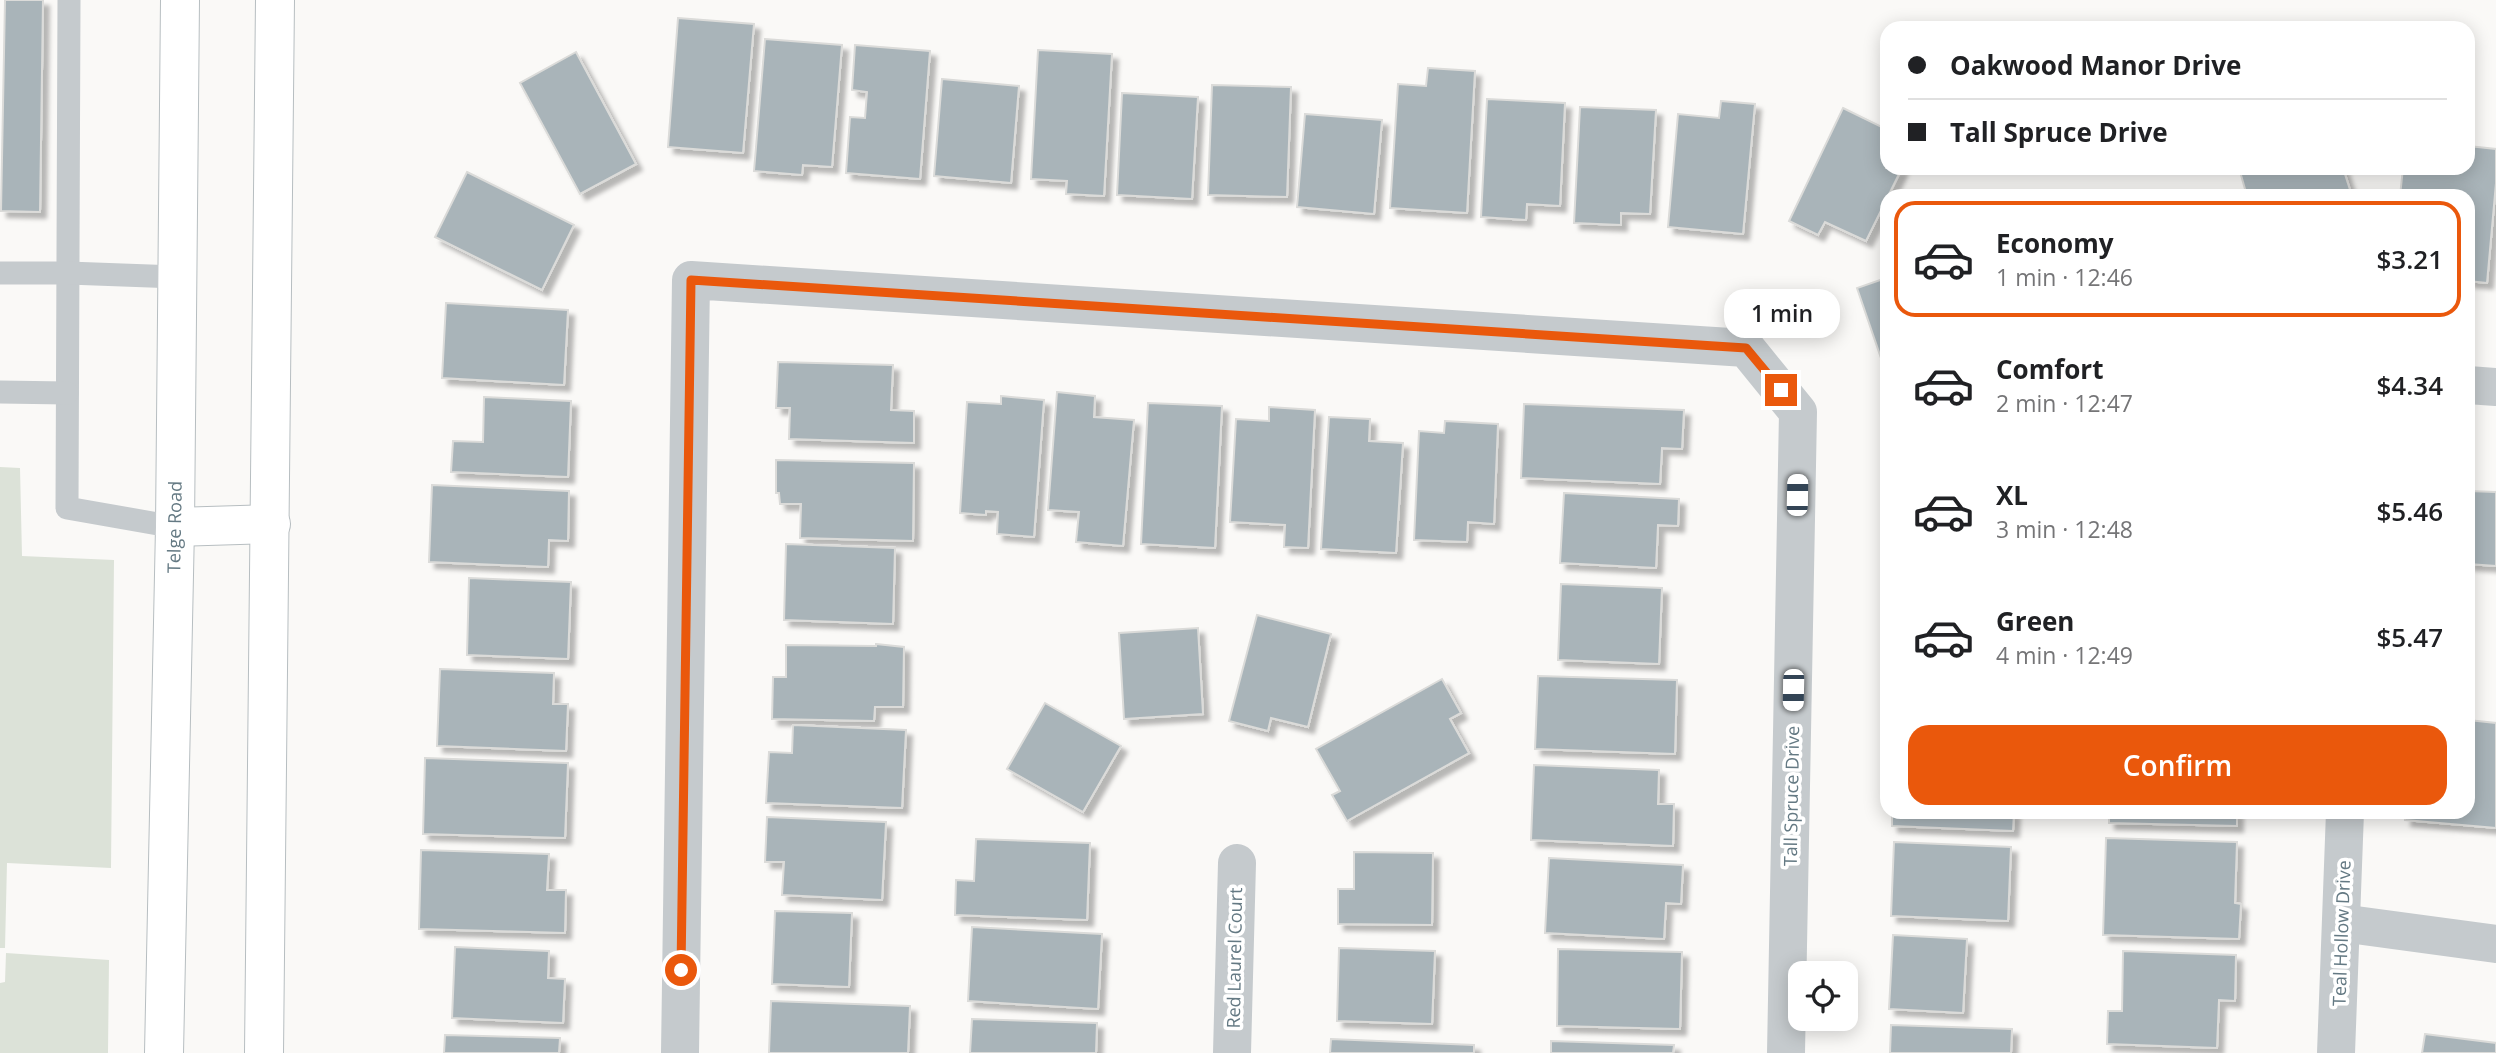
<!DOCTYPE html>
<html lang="en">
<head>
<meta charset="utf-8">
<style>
	body { margin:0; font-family:"Open Sans",sans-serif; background:#f2f2f2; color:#202124; height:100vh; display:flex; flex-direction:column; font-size:26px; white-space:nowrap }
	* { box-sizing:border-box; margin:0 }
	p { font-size:23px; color:#757577 }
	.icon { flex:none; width:38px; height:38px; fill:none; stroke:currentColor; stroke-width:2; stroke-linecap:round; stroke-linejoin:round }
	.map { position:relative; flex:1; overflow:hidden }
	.details { position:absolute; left:1880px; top:189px; width:595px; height:630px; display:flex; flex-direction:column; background:#fff; border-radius:21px; box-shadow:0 4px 18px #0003 }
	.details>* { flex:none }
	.guide { position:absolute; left:1880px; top:21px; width:595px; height:154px; border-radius:21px; box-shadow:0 4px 18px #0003; display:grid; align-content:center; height:154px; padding:0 28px; background:#fff }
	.buttons { position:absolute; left:1788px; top:961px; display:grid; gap:14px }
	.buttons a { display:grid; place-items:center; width:70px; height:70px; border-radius:14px; background:#fff; box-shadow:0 4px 18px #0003; font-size:35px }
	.end { position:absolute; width:32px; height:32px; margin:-16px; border:9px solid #ea580c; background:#fff; box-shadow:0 0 0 4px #fff }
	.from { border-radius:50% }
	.bubble { position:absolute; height:49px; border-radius:21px; background:#fff; box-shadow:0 4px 18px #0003; font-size:23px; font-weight:600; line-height:49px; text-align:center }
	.car { position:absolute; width:21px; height:42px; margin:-21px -10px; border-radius:9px; box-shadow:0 0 5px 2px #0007; background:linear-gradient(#fff 24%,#345 0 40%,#fff 0 76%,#345 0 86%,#fff 0) }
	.guide b { display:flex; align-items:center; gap:24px; height:66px; font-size:26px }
	.guide b+b { border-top:2px solid #e0e0e0 }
	.guide i { width:18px; height:18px; background:#202124 }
	ul { padding:12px 0 0; list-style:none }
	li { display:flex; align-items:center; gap:21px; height:116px; margin:0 14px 10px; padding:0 14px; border:4px solid transparent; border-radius:21px }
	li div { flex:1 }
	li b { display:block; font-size:26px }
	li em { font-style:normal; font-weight:600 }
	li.current { border-color:#ea580c }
	li>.icon { width:63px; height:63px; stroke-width:1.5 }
	.primary-button { display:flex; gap:14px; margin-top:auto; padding:14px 28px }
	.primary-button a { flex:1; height:80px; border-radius:21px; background:#ea580c; color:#fff; font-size:28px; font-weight:600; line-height:80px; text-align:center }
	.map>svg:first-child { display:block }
	.green { fill:#dce2d8 }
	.building { fill:#a9b4b9; stroke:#dbdbd9; stroke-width:2; filter:url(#shadow) }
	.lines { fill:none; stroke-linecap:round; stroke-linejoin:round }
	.secondary-casing { stroke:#b7bec1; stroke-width:40 }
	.service { stroke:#c5cacd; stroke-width:23 }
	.minor { stroke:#c5cacd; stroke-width:38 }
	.secondary { stroke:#fff; stroke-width:38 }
	.route { stroke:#ea580c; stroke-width:9 }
	.labels { text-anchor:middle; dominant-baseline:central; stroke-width:7; stroke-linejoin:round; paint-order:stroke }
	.street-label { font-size:18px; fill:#647983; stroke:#fff }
</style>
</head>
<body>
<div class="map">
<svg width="2496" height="1053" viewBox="0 0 2496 1053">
	<defs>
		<filter id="shadow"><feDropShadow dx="6" dy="6" stdDeviation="2" flood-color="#0004"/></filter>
	</defs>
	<rect width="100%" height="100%" fill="#faf9f7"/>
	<!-- green -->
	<g class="green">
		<path d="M0,467L20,468L22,556L114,560L111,868L7,863L5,948H0Z"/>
		<path d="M6,953L109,960L108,1053H0V983L5,982Z"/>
	</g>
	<!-- building -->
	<g class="building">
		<path d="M5,0H43L40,212L1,211Z"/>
		<path d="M678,18L754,24L743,153L668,147Z"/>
		<path d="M765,39L842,45L832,167L803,165L802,175L754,171Z"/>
		<path d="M855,45L930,51L920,179L846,173L850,117L865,118L867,92L852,90Z"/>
		<path d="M1038,50L1112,54L1104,196L1066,194L1067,181L1031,179Z"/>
		<path d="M576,52L636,164L580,194L520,83Z"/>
		<path d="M1428,68L1475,71L1467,213L1390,208L1398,84L1426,86Z"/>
		<path d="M942,79L1019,86L1011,183L934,176Z"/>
		<path d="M1212,85L1291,87L1287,197L1208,195Z"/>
		<path d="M1122,93L1198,97L1192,199L1117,195Z"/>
		<path d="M1487,99L1565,103L1560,206L1527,204L1526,220L1481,217Z"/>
		<path d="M1721,101L1755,104L1743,234L1668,227L1678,114L1719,118Z"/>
		<path d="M1580,107L1656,110L1650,214L1621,213V225L1574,223Z"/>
		<path d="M1843,108L1886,129V168H1902L1866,241L1825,222L1818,235L1789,221Z"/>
		<path d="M1305,114L1382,120L1374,214L1297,207Z"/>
		<path d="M2468,146L2496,149V183L2487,283L2468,281V196H2400L2403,168H2468Z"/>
		<path d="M2239,168H2343L2352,196H2247Z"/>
		<path d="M467,172L574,225L542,290L435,237Z"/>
		<path d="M1886,278V357L1881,358L1857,288Z"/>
		<path d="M446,303L568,310L564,385L442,378Z"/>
		<path d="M778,362L893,365L891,410L914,411V443L789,439L790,408H776Z"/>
		<path d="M1057,392L1095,396L1094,417L1134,420L1123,546L1076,542L1079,512L1048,510Z"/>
		<path d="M1001,396L1044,400L1034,537L997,534L998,512L986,511V515L960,513L967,402L1001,404Z"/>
		<path d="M484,397L571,401L568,477L451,472L453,441L483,442Z"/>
		<path d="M1148,403L1222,406L1215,548L1141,544Z"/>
		<path d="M1524,404L1684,410L1682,449L1662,448L1660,484L1521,478Z"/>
		<path d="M1269,407L1315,410L1308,548L1284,547L1285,525L1230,522L1236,419L1269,421Z"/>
		<path d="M1329,417L1370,419L1369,441L1403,443L1396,553L1321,549Z"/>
		<path d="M1885,418H1886V460H1884Z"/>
		<path d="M1445,421L1498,424L1494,524L1468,522L1467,542L1414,540L1419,431L1444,433Z"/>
		<path d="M776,460L914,463L913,541L800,538L801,504H780L779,493H776Z"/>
		<path d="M432,485L569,491L568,541L549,540L548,567L429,562Z"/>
		<path d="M2468,491L2496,492V566L2468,564Z"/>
		<path d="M1564,493L1679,499L1678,526L1658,525L1656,568L1560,563Z"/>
		<path d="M786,544L895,548L893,624L784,620Z"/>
		<path d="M469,578L571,582L568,659L467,655Z"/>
		<path d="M1561,584L1662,588L1659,664L1558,660Z"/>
		<path d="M1257,615L1331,634L1308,727L1271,718L1268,731L1229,721Z"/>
		<path d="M1198,628L1203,714L1124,719L1119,633Z"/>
		<path d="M876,644L904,647L903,707H875L874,721L772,719L773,677H786V645L876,646Z"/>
		<path d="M440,669L554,673L553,704H568L566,751L437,746Z"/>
		<path d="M1538,676L1677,680L1675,754L1535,749Z"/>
		<path d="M1442,679L1461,713L1450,719L1469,753L1347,821L1332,795L1340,791L1316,749Z"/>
		<path d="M1045,703L1121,746L1083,812L1007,769Z"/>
		<path d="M2468,720L2496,723V828L2405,820L2406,812H2468Z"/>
		<path d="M793,725L906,730L902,808L766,803L769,752L792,753Z"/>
		<path d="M425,758L568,763L565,838L423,834Z"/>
		<path d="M1534,765L1659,770L1658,804H1674L1673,846L1531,840Z"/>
		<path d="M1892,812H2014L2013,831L1892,826Z"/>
		<path d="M2109,812H2237V826L2109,823Z"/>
		<path d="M767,817L886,822L882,900L782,895L784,862H765Z"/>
		<path d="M2106,838L2237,842L2235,903L2241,904L2239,939L2103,935Z"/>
		<path d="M976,839L1090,843L1087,920L955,915L956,880L974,881Z"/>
		<path d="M1894,842L2011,847L2008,921L1891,916Z"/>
		<path d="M421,850L549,854L547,890H566L565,933L419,929Z"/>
		<path d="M1354,852L1433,853L1432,925L1338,924V889H1354Z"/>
		<path d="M1549,858L1683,865L1681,904L1666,903L1664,939L1545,933Z"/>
		<path d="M775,911L852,913L849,987L772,984Z"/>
		<path d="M972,927L1102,934L1098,1009L968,1001Z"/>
		<path d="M1893,935L1967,939L1963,1013L1889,1009Z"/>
		<path d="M455,947L549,951L548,978L565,979L563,1023L452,1018Z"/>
		<path d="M1339,948L1435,951L1432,1024L1337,1021Z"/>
		<path d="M1558,949L1682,952L1680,1029L1557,1026Z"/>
		<path d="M2123,951L2236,955L2235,1001L2219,1000L2217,1048L2107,1044L2108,1011H2122Z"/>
		<path d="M771,1001L910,1006L908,1053H769Z"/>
		<path d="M972,1019L1097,1023L1096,1053H970Z"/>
		<path d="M1891,1025L2012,1029L2011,1053H1890Z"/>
		<path d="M2425,1034L2496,1043V1053H2422Z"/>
		<path d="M445,1035L560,1038L559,1053H444Z"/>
		<path d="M1331,1039L1474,1045V1053H1330Z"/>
		<path d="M1551,1041L1674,1045L1673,1053H1551Z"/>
	</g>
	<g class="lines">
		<defs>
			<g id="secondary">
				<path d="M175,527L271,524"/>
				<path d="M164,1053L175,527L180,0"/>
				<path d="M264,1053L275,0"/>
			</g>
		</defs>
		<!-- secondary casing -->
		<use href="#secondary" class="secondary-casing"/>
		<!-- service -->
		<g class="service">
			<path d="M69,0L67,508L175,527"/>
			<path d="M0,273H68L177,277"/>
			<path d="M0,392L67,393"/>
		</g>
		<!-- minor -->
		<g class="minor">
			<path d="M2468,385L2496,387"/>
			<path d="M2341,923L2496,944"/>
			<path d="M680,1053L691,280L1746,348L1798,412L1786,1053"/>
			<path d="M1232,1053L1237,863"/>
			<path d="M2336,1053L2345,812"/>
		</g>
		<!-- secondary -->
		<use href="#secondary" class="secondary"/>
	</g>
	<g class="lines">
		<!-- route -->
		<path class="route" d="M681,970L691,280L1746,348L1781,390"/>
	</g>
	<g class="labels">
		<!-- street labels -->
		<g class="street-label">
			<text transform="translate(174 527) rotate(-89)">Telge Road</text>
			<text transform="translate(1791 796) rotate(-89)">Tall Spruce Drive</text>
			<text transform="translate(2341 933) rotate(-88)">Teal Hollow Drive</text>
			<text transform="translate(1234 958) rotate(-89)">Red Laurel Court</text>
		</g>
	</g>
</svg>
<div class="buttons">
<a><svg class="icon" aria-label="locate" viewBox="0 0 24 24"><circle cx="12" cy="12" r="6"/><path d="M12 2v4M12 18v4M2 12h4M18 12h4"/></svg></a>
</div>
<i class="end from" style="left:681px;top:970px"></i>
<i class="end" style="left:1781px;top:390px"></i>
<div class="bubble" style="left:1724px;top:289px;width:116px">1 min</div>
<i class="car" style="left:1797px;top:495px;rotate:1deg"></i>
<i class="car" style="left:1793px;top:690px;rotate:181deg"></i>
<div class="guide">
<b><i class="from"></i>Oakwood Manor Drive</b>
<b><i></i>Tall Spruce Drive</b>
</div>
<section class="details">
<ul>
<li class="current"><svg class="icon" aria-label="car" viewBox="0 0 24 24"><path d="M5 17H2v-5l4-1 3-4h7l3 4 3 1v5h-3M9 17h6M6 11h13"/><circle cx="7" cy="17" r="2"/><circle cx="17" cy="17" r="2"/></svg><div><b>Economy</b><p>1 min · 12:46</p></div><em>$3.21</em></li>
<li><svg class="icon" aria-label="car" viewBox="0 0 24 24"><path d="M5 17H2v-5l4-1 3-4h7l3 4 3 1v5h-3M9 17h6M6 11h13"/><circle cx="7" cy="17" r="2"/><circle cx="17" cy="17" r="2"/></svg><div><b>Comfort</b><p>2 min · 12:47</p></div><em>$4.34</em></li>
<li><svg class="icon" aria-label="car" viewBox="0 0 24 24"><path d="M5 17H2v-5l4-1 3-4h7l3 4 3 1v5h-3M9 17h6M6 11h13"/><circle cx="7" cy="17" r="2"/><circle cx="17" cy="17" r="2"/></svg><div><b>XL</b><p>3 min · 12:48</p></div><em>$5.46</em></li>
<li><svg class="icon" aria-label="car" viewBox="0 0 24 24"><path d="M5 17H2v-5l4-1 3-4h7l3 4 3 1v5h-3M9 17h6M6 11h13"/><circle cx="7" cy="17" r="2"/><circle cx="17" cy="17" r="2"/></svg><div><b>Green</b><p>4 min · 12:49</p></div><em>$5.47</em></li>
</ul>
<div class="primary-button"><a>Confirm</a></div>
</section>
</div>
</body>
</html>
